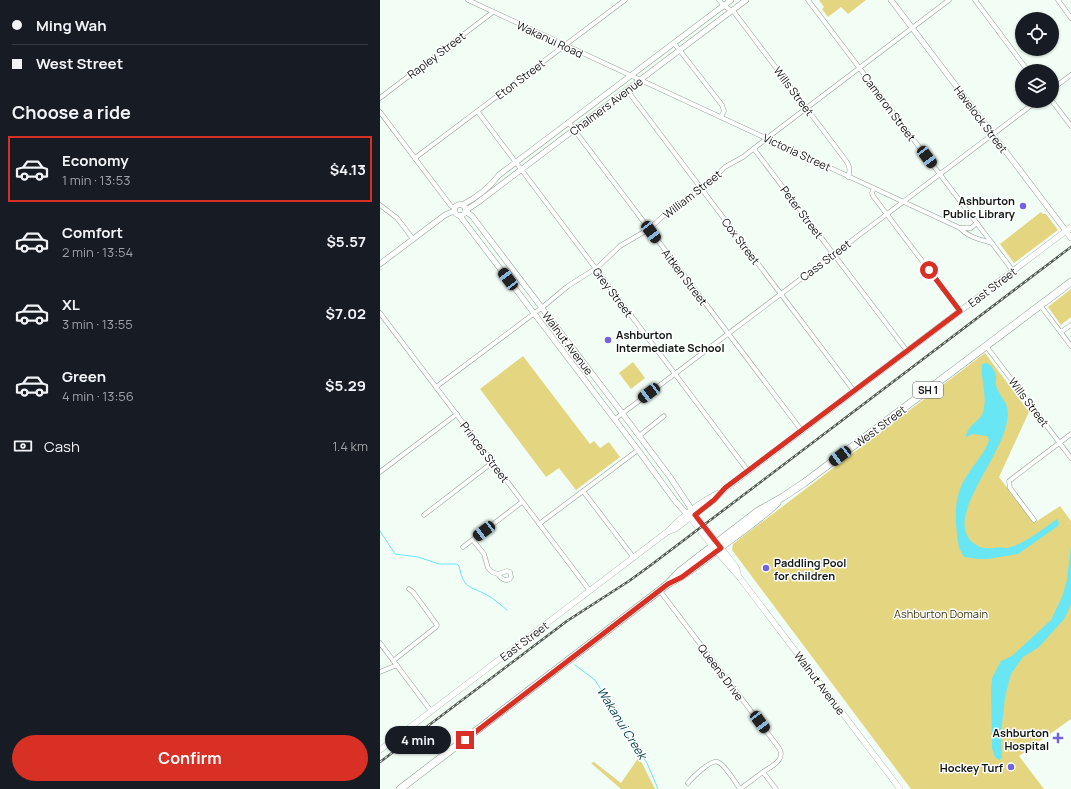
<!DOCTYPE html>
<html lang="en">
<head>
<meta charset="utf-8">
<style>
	body { margin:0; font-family:Manrope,sans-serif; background:#242831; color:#f1f3f6; height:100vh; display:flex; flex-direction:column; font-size:15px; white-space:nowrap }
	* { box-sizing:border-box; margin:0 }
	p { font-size:13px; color:#9ea1a6 }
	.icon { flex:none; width:22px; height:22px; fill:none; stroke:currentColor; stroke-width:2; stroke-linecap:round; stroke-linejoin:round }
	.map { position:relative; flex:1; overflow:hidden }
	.sheet { display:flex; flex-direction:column; background:#171b24; width:380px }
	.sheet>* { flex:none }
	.banner { display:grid; align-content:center; height:88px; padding:0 12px; background:#171b24 }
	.buttons { position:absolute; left:635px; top:12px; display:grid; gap:8px }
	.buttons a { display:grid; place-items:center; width:44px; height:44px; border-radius:50%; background:#171b24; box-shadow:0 1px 3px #0004; font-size:20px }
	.end { position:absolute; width:18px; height:18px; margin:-9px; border:5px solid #d93025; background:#fff; box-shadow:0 0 0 2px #fff }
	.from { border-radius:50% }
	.bubble { position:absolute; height:28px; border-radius:14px; background:#171b24; box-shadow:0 1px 3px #0004; font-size:13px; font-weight:700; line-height:28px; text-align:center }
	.car { position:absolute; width:12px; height:24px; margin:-12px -6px; border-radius:5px; box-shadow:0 0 3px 1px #0007; background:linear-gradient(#222 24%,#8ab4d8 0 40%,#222 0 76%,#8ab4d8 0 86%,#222 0) }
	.banner b { display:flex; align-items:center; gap:14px; height:38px; font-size:15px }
	.banner b+b { border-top:1px solid #363941 }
	.banner i { width:10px; height:10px; background:#f1f3f6 }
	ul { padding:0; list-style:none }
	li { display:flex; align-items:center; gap:12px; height:66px; margin:0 8px 6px; padding:0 4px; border:2px solid transparent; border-radius:0px }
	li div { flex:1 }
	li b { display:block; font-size:15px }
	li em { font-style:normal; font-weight:700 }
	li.on { border-color:#d93025 }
	li>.icon { width:36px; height:36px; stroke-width:1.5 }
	h2 { padding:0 12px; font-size:18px; line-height:48px }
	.pay { display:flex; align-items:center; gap:10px; height:44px; padding:0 12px; font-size:15px }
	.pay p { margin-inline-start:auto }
	.cta { display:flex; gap:8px; margin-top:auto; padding:8px 12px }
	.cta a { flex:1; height:46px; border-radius:24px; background:#d93025; color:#fff; font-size:16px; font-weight:700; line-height:46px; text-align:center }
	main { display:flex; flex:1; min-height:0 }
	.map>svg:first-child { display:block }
	.green { fill:#e4d581 }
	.water { fill:#68e6f4 }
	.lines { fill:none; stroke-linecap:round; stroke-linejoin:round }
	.stream { stroke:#68e6f4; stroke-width:1 }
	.minor-casing { stroke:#8d9f91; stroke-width:5 }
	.tertiary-casing { stroke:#8d9f91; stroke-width:6 }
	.secondary-casing { stroke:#8d9f91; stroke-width:6 }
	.trunk-casing { stroke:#8d9f91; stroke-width:8 }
	.minor { stroke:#fff; stroke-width:4 }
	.tertiary { stroke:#fff; stroke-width:5 }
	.secondary { stroke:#fff; stroke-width:5.5 }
	.trunk { stroke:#fff; stroke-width:7 }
	.rail-casing { stroke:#4f5751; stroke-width:2.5 }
	.rail { stroke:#fff; stroke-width:1; stroke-dasharray:3; stroke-linecap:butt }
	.route { stroke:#d93025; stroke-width:5 }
	.poi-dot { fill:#7463de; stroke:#fff; stroke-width:1.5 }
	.labels { text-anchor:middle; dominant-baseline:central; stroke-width:3; stroke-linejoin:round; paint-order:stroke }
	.shield { fill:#fff; stroke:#585d59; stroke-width:1 }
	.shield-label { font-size:10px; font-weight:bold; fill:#101712 }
	.street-label { font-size:11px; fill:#101712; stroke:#fff }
	.poi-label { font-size:11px; font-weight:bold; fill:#101712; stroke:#fff; text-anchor:end }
	.park-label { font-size:11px; fill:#3c360e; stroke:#fff }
	.water-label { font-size:12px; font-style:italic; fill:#044147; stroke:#fff }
</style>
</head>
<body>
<main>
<section class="sheet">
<div class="banner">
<b><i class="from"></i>Ming Wah</b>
<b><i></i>West Street</b>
</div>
<h2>Choose a ride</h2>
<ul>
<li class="on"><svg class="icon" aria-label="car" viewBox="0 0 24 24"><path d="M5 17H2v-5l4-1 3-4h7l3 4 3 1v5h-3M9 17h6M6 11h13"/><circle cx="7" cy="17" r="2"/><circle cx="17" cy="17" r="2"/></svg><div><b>Economy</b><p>1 min · 13:53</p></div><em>$4.13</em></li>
<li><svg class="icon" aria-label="car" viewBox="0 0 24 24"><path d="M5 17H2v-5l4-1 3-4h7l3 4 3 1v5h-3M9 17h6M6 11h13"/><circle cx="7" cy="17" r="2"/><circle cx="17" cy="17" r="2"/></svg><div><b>Comfort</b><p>2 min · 13:54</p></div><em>$5.57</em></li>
<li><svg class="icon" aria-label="car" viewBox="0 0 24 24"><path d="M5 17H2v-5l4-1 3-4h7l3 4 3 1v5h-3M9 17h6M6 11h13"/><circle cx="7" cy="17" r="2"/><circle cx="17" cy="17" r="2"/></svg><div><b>XL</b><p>3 min · 13:55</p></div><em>$7.02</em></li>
<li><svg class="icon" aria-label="car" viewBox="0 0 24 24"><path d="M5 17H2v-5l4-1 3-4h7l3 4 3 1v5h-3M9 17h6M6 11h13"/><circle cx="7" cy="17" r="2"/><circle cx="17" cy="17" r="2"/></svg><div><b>Green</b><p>4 min · 13:56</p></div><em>$5.29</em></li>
</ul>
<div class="pay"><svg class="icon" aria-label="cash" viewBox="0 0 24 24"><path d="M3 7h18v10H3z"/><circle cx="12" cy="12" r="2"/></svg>Cash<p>1.4 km</p></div>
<div class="cta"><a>Confirm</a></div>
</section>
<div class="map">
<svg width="691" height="789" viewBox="0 0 691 789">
	<rect width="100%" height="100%" fill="#f2fef5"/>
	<!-- green -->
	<g class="green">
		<path d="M439,0H486L468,14L461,7L448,17L442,9L444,7Z"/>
		<path d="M661,212L663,214H666L678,230L634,263L620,244Z"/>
		<path d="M691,289V317L681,325L668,307Z"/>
		<path d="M605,353L649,412L619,477L654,523L680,506L691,521V719L639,756L664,789H531L352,550L353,544Z"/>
		<path d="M143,356L210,444L214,441L220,448L229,442L240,457L196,490L179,468L166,477L100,389Z"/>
		<path d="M253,362L265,378L251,389L239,373Z"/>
		<path d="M259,757L275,789H241L211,763L214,762L241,783Z"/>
	</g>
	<!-- water -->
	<g class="water">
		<path d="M606,363C611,364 615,371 616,376C616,380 615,382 616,385C618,394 625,399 627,407C634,436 592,483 586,514C583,523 584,534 592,542C599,548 605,549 614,548C618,547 623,548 627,548C643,545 663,529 677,519L679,523L678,526L638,554L608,559H598L584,557L579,548C575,523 572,496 588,474C595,463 605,453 609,440L607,436L593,434L586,437C587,425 600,422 603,412C608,395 600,378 602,364Z"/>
		<path d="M691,546V604L685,618L659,647L643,657L631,674L625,697L621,734L622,758L619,760L615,757L612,748L611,690L612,678L621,661L632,656L671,620L682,597L687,580Z"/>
	</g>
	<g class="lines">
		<!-- stream -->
		<g class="stream">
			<path d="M0,531L15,554L38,557L59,564H77L79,566C84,589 88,585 107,595C114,599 121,605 127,610"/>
			<path d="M195,665L215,680L241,722L248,737L267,763L278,789"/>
		</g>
		<defs>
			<g id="minor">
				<path d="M88,0L580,228C588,237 601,240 612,243"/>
				<path d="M339,0L344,6L354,12L464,158C469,164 471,169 468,177"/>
				<path d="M428,0L633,271"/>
				<path d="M595,0L648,71"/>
				<path d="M678,0L691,18"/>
				<path d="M294,43L342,105L344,111L341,117"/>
				<path d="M672,89L691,75"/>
				<path d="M247,90L474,391"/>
				<path d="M0,98L113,12"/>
				<path d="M672,101L691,126"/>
				<path d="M0,112L71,206L75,208"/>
				<path d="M98,112L368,471"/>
				<path d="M189,123L422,431"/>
				<path d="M374,149L527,351"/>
				<path d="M35,158L245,0"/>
				<path d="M494,188L492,193L493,196L580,311"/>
				<path d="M0,205L17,218L33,239"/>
				<path d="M580,228H591L597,223"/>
				<path d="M660,305L691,346"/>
				<path d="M0,313L210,591"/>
				<path d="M681,332L691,325"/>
				<path d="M606,346L691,458"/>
				<path d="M56,387L164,306L188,286L218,267L240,246L269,229L292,208L322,189L345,167L363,157L391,135L569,0"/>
				<path d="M235,419L657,101"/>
				<path d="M259,436L284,416"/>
				<path d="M0,472L77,414"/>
				<path d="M203,491L254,558"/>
				<path d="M44,515L113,462"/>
				<path d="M654,520L630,488L629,481L691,434"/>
				<path d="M159,524L258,450"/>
				<path d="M93,540L104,554L108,568L112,572L118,574L127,571L130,572L131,577C128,583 121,579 118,574"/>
				<path d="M83,547L142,502"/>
				<path d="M280,591L399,748C406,760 392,766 383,772L396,789"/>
				<path d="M0,643L51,711"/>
				<path d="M13,661L56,627L57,625L33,592L29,589"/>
				<path d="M0,672L17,665"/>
				<path d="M308,783C312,778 331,759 338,762C345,765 356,783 360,789"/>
				<path d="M360,789L383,772"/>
			</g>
			<g id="tertiary">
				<path d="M511,0L686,231"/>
				<circle cx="80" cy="210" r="5.5"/>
				<path d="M82,205C96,198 109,188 119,175L351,0"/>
				<path d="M80,216L258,450L296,502L307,514"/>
				<path d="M0,264L65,215L74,211"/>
				<path d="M312,510L290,477L242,413L92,216L85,211L97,203L366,0"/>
			</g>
			<g id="secondary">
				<path d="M686,231L691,238"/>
				<path d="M313,512L356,567L358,573"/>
				<path d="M309,516L332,546L360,578L520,789"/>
				<path d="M287,532L295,529L334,500L345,489L691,227"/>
				<path d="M0,750L287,532C300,518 322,500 339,493"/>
			</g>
			<g id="trunk">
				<path d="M288,584L299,572L378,511L403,497L424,483L691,282"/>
				<path d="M20,789L288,584C309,573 328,558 346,543C364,530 381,518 397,503"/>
			</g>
		</defs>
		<!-- minor casing -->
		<use href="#minor" class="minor-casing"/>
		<!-- tertiary casing -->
		<use href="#tertiary" class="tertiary-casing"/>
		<!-- secondary casing -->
		<use href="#secondary" class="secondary-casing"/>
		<!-- trunk casing -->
		<use href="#trunk" class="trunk-casing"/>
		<!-- minor -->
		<use href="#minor" class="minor"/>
		<!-- tertiary -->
		<use href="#tertiary" class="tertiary"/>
		<!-- secondary -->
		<use href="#secondary" class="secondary"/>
		<!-- trunk -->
		<use href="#trunk" class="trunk"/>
		<defs>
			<path id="rail" d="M0,762L187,621L249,581L271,565L691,247"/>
		</defs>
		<!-- rail casing -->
		<use href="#rail" class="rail-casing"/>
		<!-- rail -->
		<use href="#rail" class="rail"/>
	</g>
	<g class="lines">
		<!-- route -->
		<path class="route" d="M85,740L288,584L302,577L341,548L315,515L334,500L345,488L580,311L549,270"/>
	</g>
	<!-- markers -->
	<g class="poi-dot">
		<circle cx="643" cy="206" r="4"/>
		<circle cx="228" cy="340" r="4"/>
		<circle cx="386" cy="568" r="4"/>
		<path d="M676 732h4v4h4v4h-4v4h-4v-4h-4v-4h4z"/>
		<circle cx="631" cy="767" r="4"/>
	</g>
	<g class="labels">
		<!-- shield labels -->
		<rect class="shield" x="533" y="382" width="30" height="16" rx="3"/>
		<g class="shield-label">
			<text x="548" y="390">SH 1</text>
		</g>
		<!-- street labels -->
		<g class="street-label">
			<text transform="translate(170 39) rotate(25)">Wakanui Road</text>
			<text transform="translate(56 55) rotate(-37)">Rapley Street</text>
			<text transform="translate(140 79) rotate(-37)">Eton Street</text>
			<text transform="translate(414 91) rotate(53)">Wills Street</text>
			<text transform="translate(226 106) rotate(-37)">Chalmers Avenue</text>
			<text transform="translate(509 107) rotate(53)">Cameron Street</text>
			<text transform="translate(601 119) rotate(53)">Havelock Street</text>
			<text transform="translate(417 152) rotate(25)">Victoria Street</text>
			<text transform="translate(312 194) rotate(-38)">William Street</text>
			<text transform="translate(422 212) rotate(53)">Peter Street</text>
			<text transform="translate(361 241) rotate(53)">Cox Street</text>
			<text transform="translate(445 260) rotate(-37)">Cass Street</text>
			<text transform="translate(305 277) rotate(53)">Aitken Street</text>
			<text transform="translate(612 287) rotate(-37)">East Street</text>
			<text transform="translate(233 292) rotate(53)">Grey Street</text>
			<text transform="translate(188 343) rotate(53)">Walnut Avenue</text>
			<text transform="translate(649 402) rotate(53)">Wills Street</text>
			<text transform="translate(500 426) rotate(-37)">West Street</text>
			<text transform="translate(105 452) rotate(53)">Princes Street</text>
			<text transform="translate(144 641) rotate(-37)">East Street</text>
			<text transform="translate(341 672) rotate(53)">Queens Drive</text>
			<text transform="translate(440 683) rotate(53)">Walnut Avenue</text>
		</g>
		<!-- poi labels -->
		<g class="poi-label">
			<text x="635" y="200">Ashburton<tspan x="635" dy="13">Public Library</tspan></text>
			<text x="236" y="334" text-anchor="start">Ashburton<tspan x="236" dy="13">Intermediate School</tspan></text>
			<text x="394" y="562" text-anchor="start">Paddling Pool<tspan x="394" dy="13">for children</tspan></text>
			<text x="669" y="732">Ashburton<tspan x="669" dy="13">Hospital</tspan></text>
			<text x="623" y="767">Hockey Turf</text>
		</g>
		<!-- park labels -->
		<g class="park-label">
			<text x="561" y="613">Ashburton Domain</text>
		</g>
		<!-- water labels -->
		<g class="water-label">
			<text transform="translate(242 723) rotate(58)">Wakanui Creek</text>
		</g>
	</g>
</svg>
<div class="buttons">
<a><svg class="icon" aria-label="locate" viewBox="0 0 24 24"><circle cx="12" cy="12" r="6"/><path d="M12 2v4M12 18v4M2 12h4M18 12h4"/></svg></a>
<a><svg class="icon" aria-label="layers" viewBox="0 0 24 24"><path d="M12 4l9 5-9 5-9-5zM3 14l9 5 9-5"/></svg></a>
</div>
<i class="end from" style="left:549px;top:270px"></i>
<i class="end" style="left:85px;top:740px"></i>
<div class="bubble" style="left:5px;top:726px;width:66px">4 min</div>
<i class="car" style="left:547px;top:157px;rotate:143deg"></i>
<i class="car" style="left:271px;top:232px;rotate:143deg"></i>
<i class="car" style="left:128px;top:279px;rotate:323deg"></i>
<i class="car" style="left:269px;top:393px;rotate:233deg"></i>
<i class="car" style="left:460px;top:456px;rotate:233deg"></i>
<i class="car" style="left:104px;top:531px;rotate:233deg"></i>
<i class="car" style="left:380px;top:722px;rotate:143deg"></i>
</div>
</main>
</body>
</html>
